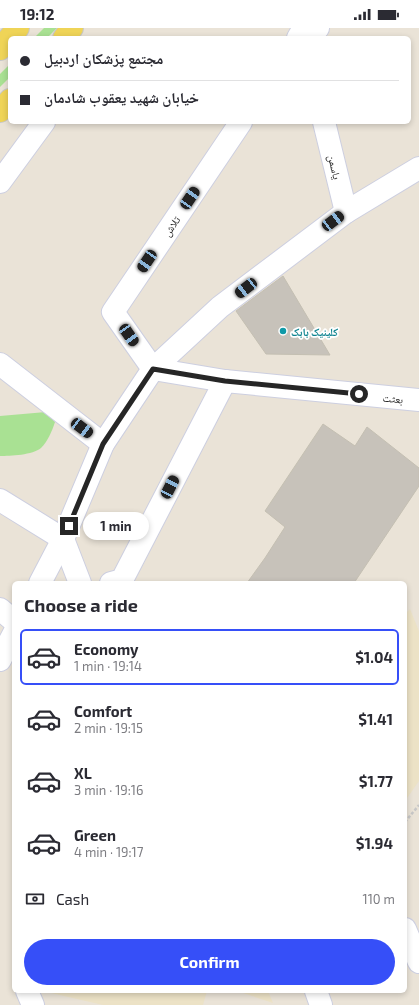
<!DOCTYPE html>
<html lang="en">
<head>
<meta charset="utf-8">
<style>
	body { margin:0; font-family:"Exo 2","Noto Naskh Arabic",sans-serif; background:#f7f7f7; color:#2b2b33; height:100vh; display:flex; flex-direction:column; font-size:15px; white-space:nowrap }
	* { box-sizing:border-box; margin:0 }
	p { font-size:13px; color:#7c7c81 }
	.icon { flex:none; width:22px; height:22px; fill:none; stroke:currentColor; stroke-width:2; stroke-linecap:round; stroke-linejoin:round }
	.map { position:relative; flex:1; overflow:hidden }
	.sheet { position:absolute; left:12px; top:553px; width:395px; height:412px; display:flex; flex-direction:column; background:#fff; border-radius:6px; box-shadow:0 2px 6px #0003 }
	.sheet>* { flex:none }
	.guide { position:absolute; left:8px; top:8px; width:403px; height:88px; border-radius:6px; box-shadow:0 2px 6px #0003; display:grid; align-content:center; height:88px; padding:0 12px; background:#fff }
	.end { position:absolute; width:18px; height:18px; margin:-9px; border:5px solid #262626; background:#fff; box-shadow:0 0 0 2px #fff }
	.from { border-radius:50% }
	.bubble { position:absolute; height:28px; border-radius:14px; background:#fff; box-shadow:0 2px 6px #0003; font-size:13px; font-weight:700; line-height:28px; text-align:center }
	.car { position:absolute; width:12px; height:24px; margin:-12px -6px; border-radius:5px; box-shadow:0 0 3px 1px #0007; background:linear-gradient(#222 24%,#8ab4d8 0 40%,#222 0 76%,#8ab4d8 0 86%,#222 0) }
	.guide b { display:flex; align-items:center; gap:14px; height:38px; font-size:15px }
	.guide b+b { border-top:1px solid #e1e1e2 }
	.guide i { width:10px; height:10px; background:#2b2b33 }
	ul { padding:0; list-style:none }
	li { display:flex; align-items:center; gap:12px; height:56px; margin:0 8px 6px; padding:0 4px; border:2px solid transparent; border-radius:6px }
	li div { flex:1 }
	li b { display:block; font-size:15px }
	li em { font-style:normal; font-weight:700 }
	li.on { border-color:#364ff8 }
	li>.icon { width:36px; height:36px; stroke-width:1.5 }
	h2 { padding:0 12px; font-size:18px; line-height:48px }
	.pay { display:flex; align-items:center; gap:10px; height:44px; padding:0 12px; font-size:15px }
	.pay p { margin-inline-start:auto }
	.primary-button { display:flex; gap:8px; margin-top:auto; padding:8px 12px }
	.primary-button a { flex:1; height:46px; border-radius:24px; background:#364ff8; color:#fff; font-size:16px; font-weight:700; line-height:46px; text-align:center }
	.status { display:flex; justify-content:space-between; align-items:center; height:28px; padding:0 20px; background:#fff; direction:ltr }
	.status svg { height:11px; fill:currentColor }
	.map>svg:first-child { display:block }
	.education { fill:#ece2c6 }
	.green { fill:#a9e193 }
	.building { fill:#c7c2ba; stroke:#c4bfb2 }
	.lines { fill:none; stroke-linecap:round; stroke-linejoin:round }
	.minor-casing { stroke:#cdcfe0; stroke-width:24 }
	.major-casing { stroke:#c7c7c7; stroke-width:24 }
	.path { stroke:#c7c7c7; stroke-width:2.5; stroke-dasharray:3 2; stroke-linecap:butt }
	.minor { stroke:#fff; stroke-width:22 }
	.major { stroke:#efd457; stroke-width:22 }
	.route { stroke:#262626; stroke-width:5 }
	.culture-dot { fill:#0f9aa8; stroke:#fff; stroke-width:1.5 }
	.labels { text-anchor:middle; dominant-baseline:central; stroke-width:3.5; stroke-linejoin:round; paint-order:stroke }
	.street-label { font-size:11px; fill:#262626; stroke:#fff }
	.culture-label { font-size:11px; font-weight:bold; fill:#0d838f; stroke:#fff; text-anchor:start }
</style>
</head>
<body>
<div class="status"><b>19:12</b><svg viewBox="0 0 49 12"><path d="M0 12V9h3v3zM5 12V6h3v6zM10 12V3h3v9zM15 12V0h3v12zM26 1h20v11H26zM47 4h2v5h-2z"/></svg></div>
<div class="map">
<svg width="419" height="977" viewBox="0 0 419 977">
	<rect width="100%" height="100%" fill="#eae3d7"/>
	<!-- education -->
	<g class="education">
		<path d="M410,581L419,603V753L405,773V586Z"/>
		<path d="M51,963H207L203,977H103L51,965Z"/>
		<path d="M237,963H268L273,975Z"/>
	</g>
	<!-- green -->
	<g class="green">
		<path d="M44,0H57L47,10H34Z"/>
		<path d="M10,36V49L0,59V46Z"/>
		<path d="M46,384L55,394C52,403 48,413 41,420C33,427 10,428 0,428V388Z"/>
	</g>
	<!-- building -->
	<g class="building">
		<path d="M283,248L330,327L266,326L236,283Z"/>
		<path d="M323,396L355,418L367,399L419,440V458L354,555H247L265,530L285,499L265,483Z"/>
	</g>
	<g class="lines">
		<defs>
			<g id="minor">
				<path d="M298,10L302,3L318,0"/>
				<path d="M241,94L113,284L153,341L225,353L419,372"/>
				<path d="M324,94L346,184"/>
				<path d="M0,154L44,94"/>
				<path d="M0,336L103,416"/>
				<path d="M0,472L63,511L80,555"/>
				<path d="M40,555L63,511L103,416L153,341L220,279L346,184L419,140"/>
				<path d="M111,555L122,552L225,353"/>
				<path d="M0,581L14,593"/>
				<path d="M0,632L14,605"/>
				<path d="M405,901L419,934"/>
				<path d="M27,963L33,977"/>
				<path d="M316,963L321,977"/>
			</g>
			<g id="major">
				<path d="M64,10L72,0"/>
				<path d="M0,21L18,0"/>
				<path d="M0,83L10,72"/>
			</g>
		</defs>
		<!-- minor casing -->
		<use href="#minor" class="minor-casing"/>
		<!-- major casing -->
		<use href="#major" class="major-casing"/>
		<!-- path -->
		<path class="path" d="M405,794L419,777"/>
		<!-- minor -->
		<use href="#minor" class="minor"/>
		<!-- major -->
		<use href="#major" class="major"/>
	</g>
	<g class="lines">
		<!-- route -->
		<path class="route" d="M69,498L103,416L153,341L225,353L359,366"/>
	</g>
	<!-- markers -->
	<circle class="culture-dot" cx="283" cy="303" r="4"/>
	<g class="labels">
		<!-- street labels -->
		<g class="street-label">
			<text transform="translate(335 139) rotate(76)">یاسمن</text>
			<text transform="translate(171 198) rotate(-56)">تلاش</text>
			<text transform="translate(393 370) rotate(6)">بعثت</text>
		</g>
		<!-- culture labels -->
		<g class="culture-label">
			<text x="291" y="303">کلینیک بابک</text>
		</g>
	</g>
</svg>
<i class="end from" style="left:359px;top:366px"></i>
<i class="end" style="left:69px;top:498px"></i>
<div class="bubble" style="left:83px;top:484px;width:66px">1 min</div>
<i class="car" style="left:190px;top:170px;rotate:34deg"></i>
<i class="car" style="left:333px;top:193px;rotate:53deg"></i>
<i class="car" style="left:147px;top:233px;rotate:214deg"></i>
<i class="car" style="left:246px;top:260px;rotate:232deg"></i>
<i class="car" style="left:129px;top:307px;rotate:145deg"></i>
<i class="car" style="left:82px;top:400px;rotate:127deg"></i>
<i class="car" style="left:170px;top:459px;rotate:27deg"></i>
<div class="guide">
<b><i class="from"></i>مجتمع پزشکان اردبیل</b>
<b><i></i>خیابان شهید یعقوب شادمان</b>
</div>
<section class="sheet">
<h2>Choose a ride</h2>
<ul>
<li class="on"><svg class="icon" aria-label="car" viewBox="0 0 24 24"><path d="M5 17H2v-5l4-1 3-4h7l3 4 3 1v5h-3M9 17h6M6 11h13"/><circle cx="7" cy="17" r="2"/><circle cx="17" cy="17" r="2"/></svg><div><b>Economy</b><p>1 min · 19:14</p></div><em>$1.04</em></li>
<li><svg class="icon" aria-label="car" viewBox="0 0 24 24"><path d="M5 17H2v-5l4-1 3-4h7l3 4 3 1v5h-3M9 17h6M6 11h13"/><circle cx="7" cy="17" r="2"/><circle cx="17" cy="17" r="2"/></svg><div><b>Comfort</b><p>2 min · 19:15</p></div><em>$1.41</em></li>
<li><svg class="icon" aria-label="car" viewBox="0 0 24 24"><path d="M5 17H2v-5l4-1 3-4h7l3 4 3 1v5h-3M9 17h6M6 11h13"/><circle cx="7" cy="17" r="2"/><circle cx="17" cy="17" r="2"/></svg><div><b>XL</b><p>3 min · 19:16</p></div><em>$1.77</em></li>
<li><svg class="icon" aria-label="car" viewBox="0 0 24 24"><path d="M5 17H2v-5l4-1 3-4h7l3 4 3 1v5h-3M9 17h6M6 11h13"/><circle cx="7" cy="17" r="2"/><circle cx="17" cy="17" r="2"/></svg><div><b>Green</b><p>4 min · 19:17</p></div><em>$1.94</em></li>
</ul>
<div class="pay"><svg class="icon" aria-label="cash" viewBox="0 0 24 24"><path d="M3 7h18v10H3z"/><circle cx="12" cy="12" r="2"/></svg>Cash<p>110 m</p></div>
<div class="primary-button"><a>Confirm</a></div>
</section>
</div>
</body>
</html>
